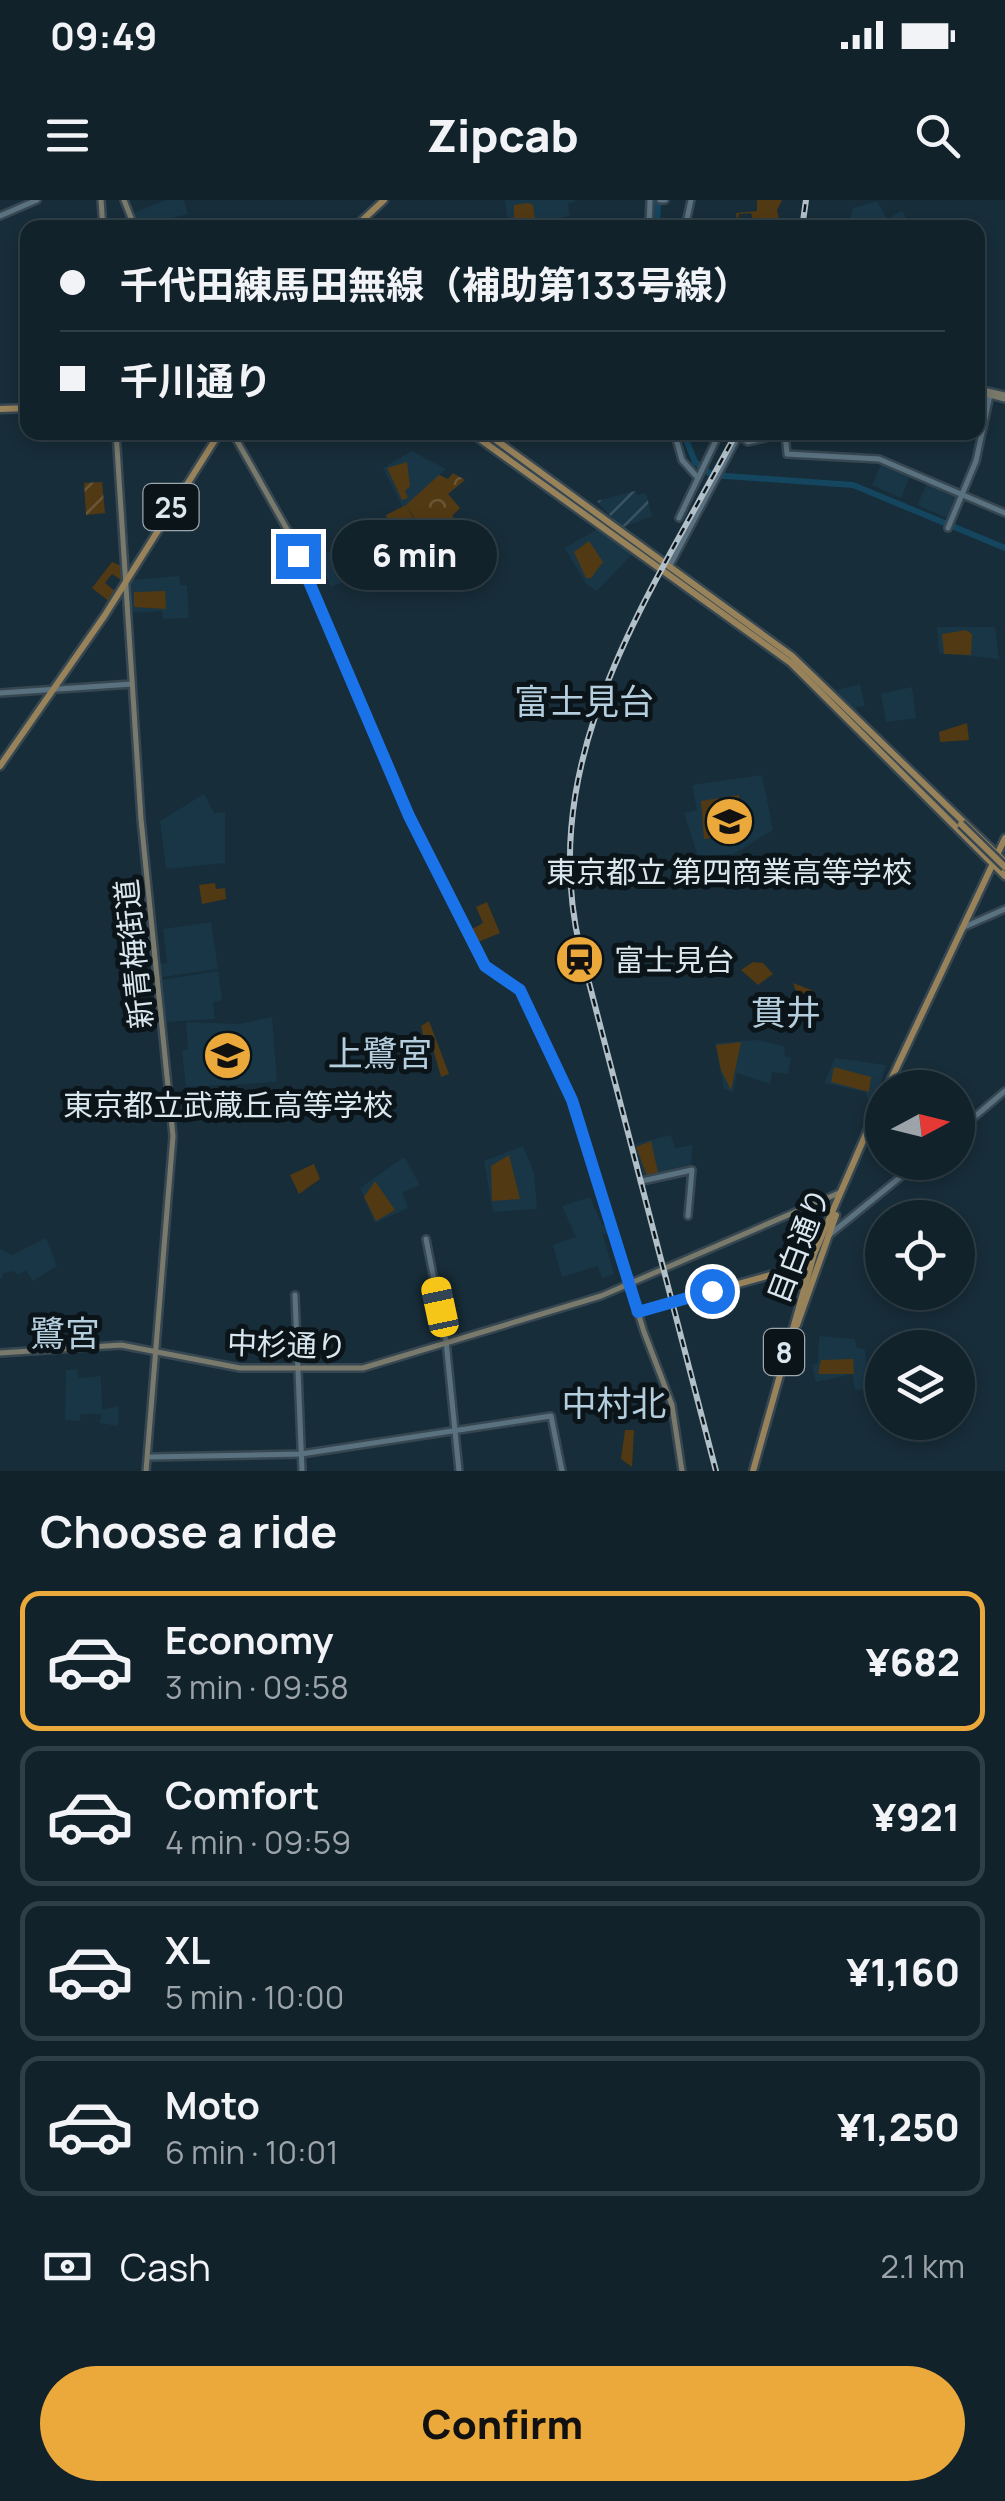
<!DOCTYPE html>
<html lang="en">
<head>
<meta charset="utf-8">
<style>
	body { margin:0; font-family:Manrope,"Noto Sans JP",sans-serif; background:#1e2f37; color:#f1f3f6; height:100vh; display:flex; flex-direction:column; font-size:38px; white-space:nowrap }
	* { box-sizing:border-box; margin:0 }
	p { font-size:32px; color:#9ca4a9 }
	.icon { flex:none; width:55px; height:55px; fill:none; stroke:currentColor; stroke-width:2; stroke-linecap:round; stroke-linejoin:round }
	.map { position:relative; height:1271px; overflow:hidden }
	.drawer { display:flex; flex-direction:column; background:#11222b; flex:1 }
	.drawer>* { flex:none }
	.banner { position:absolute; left:20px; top:20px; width:965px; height:220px; border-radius:20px; box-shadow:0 5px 15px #0003,0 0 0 2px #303f47; display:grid; align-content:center; height:220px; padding:0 40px; background:#11222b }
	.needle { width:65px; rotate:83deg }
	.buttons { position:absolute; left:865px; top:870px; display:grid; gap:20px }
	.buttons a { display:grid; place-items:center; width:110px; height:110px; border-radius:50%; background:#11222b; box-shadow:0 5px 15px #0003,0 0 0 2px #303f47; font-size:50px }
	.end { position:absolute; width:45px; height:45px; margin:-22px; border:12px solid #1a73e8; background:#fff; box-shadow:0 0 0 5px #fff }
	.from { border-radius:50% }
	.bubble { position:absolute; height:70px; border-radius:35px; background:#11222b; box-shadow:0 5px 15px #0003,0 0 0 2px #303f47; font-size:32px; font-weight:800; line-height:70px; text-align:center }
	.car { position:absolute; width:30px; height:60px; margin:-30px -15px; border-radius:12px; box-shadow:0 0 8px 2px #0007; background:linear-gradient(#f5c518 24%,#345 0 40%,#f5c518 0 76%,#345 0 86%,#f5c518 0) }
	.banner b { display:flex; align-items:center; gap:35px; height:95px; font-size:38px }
	.banner b+b { border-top:2px solid #303f47 }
	.banner i { width:25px; height:25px; background:#f1f3f6 }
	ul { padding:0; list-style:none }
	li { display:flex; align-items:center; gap:30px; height:140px; margin:0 20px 15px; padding:0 20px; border:5px solid #303f47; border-radius:20px }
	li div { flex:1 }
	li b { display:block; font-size:38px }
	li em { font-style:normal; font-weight:800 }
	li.current { border-color:#eca93b }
	li>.icon { width:90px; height:90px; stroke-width:1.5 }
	h2 { padding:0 40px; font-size:45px; line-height:120px }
	.pay { display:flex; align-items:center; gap:25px; height:110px; padding:0 40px; font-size:38px }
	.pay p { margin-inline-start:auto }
	.action { display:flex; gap:20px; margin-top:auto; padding:20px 40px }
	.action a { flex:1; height:115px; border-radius:60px; background:#eca93b; color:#111; font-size:40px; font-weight:800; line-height:115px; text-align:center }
	.status { display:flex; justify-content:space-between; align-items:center; height:70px; padding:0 50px; background:#11222b; direction:ltr }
	.status svg { height:28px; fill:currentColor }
	header { display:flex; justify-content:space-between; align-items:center; height:130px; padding:0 40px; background:#11222b; font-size:45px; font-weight:800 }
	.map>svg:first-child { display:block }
	.built { fill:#193647 }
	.industrial { fill:url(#industrial-furrows) }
	.green { fill:#513913 }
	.forest { fill:url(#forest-crowns) }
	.garden { fill:url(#garden-furrows) }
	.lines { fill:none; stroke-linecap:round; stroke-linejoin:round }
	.river { stroke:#144660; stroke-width:6 }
	.primary-tunnel { stroke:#344954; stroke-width:6; stroke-dasharray:6 3; stroke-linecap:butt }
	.tertiary-casing { stroke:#364752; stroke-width:10 }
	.secondary-casing { stroke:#364752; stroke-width:10 }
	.primary-casing { stroke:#364752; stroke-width:11 }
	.tertiary { stroke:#5a717f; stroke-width:5 }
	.secondary { stroke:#797a6c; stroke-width:5 }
	.primary { stroke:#98825a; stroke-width:6 }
	.rail-casing { stroke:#b1c0c8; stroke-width:6 }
	.rail { stroke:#0b1419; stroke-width:2.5; stroke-dasharray:8; stroke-linecap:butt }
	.primary-bridge-casing { stroke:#364752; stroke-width:11; stroke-linecap:butt }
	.primary-bridge { stroke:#98825a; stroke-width:6 }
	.route { stroke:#1a73e8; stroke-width:12 }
	.labels { text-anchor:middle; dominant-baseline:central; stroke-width:10; stroke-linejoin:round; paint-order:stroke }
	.shield { fill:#0b1419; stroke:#9ca8af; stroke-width:2.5 }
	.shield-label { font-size:28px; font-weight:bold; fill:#dae7ef }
	.poi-label { font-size:30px; fill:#dae7ef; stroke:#0b1419 }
	.street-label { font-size:30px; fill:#dae7ef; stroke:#0b1419 }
	.quarter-label { font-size:35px; fill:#b4cede; stroke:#0b1419 }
</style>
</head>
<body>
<div class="status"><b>09:49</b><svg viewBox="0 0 49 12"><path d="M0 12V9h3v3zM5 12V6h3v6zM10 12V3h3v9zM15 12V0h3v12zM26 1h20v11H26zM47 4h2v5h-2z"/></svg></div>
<header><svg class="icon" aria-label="menu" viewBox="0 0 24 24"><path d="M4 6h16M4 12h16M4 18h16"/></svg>Zipcab<svg class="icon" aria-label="search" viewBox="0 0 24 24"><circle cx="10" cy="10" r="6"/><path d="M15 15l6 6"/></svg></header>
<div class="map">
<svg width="1005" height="1271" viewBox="0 0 1005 1271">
	<defs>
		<pattern id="industrial-furrows" width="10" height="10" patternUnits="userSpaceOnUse" patternTransform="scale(2.5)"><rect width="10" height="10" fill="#193647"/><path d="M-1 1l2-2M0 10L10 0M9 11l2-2" fill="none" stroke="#3a5362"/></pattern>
		<pattern id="forest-crowns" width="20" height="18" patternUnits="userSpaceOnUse" patternTransform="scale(2.5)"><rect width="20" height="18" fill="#513913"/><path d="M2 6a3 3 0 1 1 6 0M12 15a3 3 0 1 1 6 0" fill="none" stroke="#695636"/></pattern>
		<pattern id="garden-furrows" width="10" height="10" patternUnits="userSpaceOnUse" patternTransform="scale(2.5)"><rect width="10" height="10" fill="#513913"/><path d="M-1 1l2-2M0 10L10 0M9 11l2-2" fill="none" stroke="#695636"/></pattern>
	</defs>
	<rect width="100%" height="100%" fill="#172d39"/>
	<!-- built -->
	<g class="built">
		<path d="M166,0H184L188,14L138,27L133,13Z"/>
		<path d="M505,0H575V2L568,3L570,16L552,19V27L515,28L508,24Z"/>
		<path d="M877,1L887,19L902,11L911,27L848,25L853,8Z"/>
		<path d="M412,251L446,269L403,308L383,268Z"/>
		<path d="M882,262L911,274L901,298L872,285Z"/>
		<path d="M928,282L958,296L949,319L917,305Z"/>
		<path d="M601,327L634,352L597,391L586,384L565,348Z"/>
		<path d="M361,334L371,358L356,365L360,375L331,387L323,368L308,375L304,365Z"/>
		<path d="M179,376L180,385H187L189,418L163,419L162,411L131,413V380Z"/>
		<path d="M995,427L999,459L939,453L937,427Z"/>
		<path d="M860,484L865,506L856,507L858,516L836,490Z"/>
		<path d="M912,487L916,518L886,522L881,494Z"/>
		<path d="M762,575L773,630L734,654L698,657L684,613L697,610L692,585Z"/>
		<path d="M204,594L214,613L225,612V663L166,669L160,621Z"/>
		<path d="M211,722L218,769L162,777L160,764L167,763L163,729Z"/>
		<path d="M218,771L222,800L213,802L215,819L166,822L162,780Z"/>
		<path d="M272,817L277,882L186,887L182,851L188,849L186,822L239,824Z"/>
		<path d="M758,840L784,846L785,856L791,858L788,874L772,872L770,884L737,873L733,892L724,889L715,843Z"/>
		<path d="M835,858L886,865L875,904L870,903L865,892L824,883Z"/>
		<path d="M671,935L675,948L693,945L691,965L644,977L634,944Z"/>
		<path d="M523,946L534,973L537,1009L493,1012L484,961Z"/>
		<path d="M404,957L420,985L402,993L408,1008L375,1023L360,988Z"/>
		<path d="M590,997L602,1025L607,1024L609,1033L603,1035L614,1074L602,1078L598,1066L562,1077L553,1045L576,1037L562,1006Z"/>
		<path d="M46,1038L57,1066L33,1081L26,1070L18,1075L14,1071L4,1073L0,1080V1049L12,1055Z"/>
		<path d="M819,1136L855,1139L856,1147L865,1150L868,1189L855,1190L852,1174L816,1182L812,1165L818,1163Z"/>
		<path d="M77,1169L79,1178L101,1176L102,1210L119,1206L118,1226L99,1223L102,1214H81L80,1221L65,1220L66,1170Z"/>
	</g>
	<!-- industrial -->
	<path class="industrial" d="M635,291L637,295L646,293L652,316L621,328L597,301Z"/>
	<!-- green -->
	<g class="green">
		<path d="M757,0H782L777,10L781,27H755L751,13L739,14L737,27L736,13L757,11Z"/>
		<path d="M528,3L533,5L536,27L514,21V5Z"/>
		<path d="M407,262L410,286L405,291L408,298L402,300L387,268Z"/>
		<path d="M406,305L417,324L407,329L403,323L392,328L389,324L364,334L360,328L387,319L386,315Z"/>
		<path d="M589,341L603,362L591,378H586L574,352Z"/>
		<path d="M112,362L121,366V380L112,374L105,383L116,392L110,402L92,388Z"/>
		<path d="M165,391L166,409L134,407V392Z"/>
		<path d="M966,430L972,434L971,455L944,454L942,434Z"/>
		<path d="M967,523L969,540L940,542L939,532Z"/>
		<path d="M739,595L743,633L704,639L701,601Z"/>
		<path d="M215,683L216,689L225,688L226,699L202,704L199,685Z"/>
		<path d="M487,702L500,733L478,742L472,729L483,723L476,707Z"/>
		<path d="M753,762L763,763L773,774L758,785L741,770Z"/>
		<path d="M793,783L814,791L818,811L801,805Z"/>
		<path d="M429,821L449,874L441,877L430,838H424L421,826Z"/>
		<path d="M741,842L731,890L721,870L716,845Z"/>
		<path d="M834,867L871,877L869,892L831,882Z"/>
		<path d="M651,941L658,972L647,976L636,947Z"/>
		<path d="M509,955L520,999L492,1001L491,966Z"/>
		<path d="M314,964L320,979L299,994L290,975Z"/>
		<path d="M375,981L395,1010L376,1021L364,997Z"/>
		<path d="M853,1159L854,1174H818L821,1160Z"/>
		<path d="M625,1230H634L632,1267L621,1259Z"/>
	</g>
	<!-- forest -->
	<path class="forest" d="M453,273L465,280L448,294L460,308L452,316L464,331L438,354L406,305L439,275L448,279Z"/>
	<!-- garden -->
	<path class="garden" d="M102,282L105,313L86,315L84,283Z"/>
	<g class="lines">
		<!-- river -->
		<g class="river">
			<path d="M657,28L658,0"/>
			<path d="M683,232L695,262L712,275L853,285L1005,348"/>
		</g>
		<!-- primary-tunnel -->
		<g class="primary-tunnel">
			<path d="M480,232L507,252"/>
			<path d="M514,260L638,349"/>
		</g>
		<defs>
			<g id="tertiary">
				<path d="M660,0H665"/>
				<path d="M0,16L37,0"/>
				<path d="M649,28L650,0"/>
				<path d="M685,28L691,0"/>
				<path d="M674,232L682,260L698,278"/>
				<path d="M679,318L720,232"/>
				<path d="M948,328L976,261L990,195"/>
				<path d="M669,367L739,235L748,242L785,233L787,254L879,259L1005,313"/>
				<path d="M0,493L132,484"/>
				<path d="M962,728L1005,709"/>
				<path d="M958,931L1005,891"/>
				<path d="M642,981L692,970L688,1016"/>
				<path d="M828,1036L919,962"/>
				<path d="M426,1039L446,1141L459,1271"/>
				<path d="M295,1095L302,1271"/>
				<path d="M150,1257L301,1254L551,1216L562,1271"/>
			</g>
			<g id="secondary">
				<path d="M101,0L103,28"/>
				<path d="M124,0L135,28"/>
				<path d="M978,189L1005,195"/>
				<path d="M978,192L1005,199"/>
				<path d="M116,232L141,619L173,936L146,1271"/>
				<path d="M232,232L288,331L409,615L485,766L520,791L572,900L644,1132L672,1205L682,1271"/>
				<path d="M0,1153L121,1145L240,1168H363L601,1096L839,993"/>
			</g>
			<g id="primary">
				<path d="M354,28L384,0"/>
				<path d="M0,209L28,208"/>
				<path d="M470,232L791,463L1005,676"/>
				<path d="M485,232L792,456L1005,662"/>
				<path d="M0,566L105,415L220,232"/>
				<path d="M887,888L1005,638"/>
				<path d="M637,1112L810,1064"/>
				<path d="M797,1125L836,1015"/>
				<path d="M753,1271L814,1054L882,897"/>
			</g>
		</defs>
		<!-- tertiary casing -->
		<use href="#tertiary" class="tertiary-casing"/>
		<!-- secondary casing -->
		<use href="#secondary" class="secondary-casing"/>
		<!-- primary casing -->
		<use href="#primary" class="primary-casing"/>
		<!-- tertiary -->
		<use href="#tertiary" class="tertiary"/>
		<!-- secondary -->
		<use href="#secondary" class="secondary"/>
		<!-- primary -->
		<use href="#primary" class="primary"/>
		<defs>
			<g id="rail">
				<path d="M802,28L806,0"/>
				<path d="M716,1271L580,748C535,554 650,396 737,232"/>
			</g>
		</defs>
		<!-- rail casing -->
		<use href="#rail" class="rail-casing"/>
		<!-- rail -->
		<use href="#rail" class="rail"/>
		<defs>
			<path id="primary-bridge" d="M961,624L1005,667"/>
		</defs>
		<!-- primary-bridge casing -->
		<use href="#primary-bridge" class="primary-bridge-casing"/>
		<!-- primary-bridge -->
		<use href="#primary-bridge" class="primary-bridge"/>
	</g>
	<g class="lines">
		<!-- route -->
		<path class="route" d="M298,356L409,616L485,766L520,790L572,900L638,1112L712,1091"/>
	</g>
	<!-- icons -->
	<defs>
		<symbol id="school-disc" viewBox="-11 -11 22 22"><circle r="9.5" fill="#eca93b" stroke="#0b1419"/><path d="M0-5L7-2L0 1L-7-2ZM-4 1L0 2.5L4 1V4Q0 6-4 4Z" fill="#111"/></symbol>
		<symbol id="station-disc" viewBox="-11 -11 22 22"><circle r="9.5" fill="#eca93b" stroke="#0b1419"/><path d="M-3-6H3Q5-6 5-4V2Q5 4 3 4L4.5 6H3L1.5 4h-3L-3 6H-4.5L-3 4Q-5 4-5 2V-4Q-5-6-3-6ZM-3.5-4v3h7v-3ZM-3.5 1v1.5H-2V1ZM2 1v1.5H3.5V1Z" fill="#111"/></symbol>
	</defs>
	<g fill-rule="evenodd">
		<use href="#school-disc" x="702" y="594" width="55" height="55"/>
		<use href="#station-disc" x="552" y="732" width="55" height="55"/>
		<use href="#school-disc" x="200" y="828" width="55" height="55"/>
	</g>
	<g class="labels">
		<!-- shield labels -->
		<g class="shield">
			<rect x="143.5" y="284" width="55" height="46" rx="8"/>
			<rect x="764" y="1129" width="40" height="46" rx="8"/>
		</g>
		<g class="shield-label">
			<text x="171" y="307">25</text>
			<text x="784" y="1152">8</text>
		</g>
		<!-- poi labels -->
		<g class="poi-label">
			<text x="729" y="671">東京都立 第四商業高等学校</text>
			<text x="614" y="759" text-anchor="start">富士見台</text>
			<text x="228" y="904">東京都立武蔵丘高等学校</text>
		</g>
		<!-- street labels -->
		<g class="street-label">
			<text transform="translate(133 754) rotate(-96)">新青梅街道</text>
			<text transform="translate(798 1045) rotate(-69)">目白通り</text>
			<text transform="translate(287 1144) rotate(2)">中杉通り</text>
		</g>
		<!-- quarter labels -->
		<g class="quarter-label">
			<text x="584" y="501">富士見台</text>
			<text x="786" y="812">貫井</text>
			<text x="380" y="853">上鷺宮</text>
			<text x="65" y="1133">鷺宮</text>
			<text x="614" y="1203">中村北</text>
		</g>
	</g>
</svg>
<div class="buttons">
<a><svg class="needle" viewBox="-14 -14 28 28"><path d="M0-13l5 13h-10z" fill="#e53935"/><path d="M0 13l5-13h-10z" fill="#9ca4a9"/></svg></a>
<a><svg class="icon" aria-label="locate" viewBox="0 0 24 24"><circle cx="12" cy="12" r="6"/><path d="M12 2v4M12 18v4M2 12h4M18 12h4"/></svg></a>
<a><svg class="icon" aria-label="layers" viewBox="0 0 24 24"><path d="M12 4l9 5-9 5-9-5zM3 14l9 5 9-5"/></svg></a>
</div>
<i class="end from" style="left:712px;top:1091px"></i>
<i class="end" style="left:298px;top:356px"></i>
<div class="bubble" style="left:332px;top:320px;width:165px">6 min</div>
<i class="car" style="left:440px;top:1107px;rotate:348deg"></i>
<div class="banner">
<b><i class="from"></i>千代田練馬田無線（補助第133号線）</b>
<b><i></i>千川通り</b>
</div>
</div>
<section class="drawer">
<h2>Choose a ride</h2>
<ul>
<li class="current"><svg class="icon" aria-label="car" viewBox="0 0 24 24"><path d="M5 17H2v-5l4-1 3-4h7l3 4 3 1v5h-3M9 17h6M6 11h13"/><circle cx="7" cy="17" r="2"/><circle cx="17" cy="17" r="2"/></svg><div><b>Economy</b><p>3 min · 09:58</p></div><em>¥682</em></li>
<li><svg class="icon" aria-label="car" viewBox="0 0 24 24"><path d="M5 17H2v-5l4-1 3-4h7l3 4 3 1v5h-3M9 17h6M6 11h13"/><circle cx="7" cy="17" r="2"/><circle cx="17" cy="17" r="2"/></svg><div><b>Comfort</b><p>4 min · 09:59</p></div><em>¥921</em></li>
<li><svg class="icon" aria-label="car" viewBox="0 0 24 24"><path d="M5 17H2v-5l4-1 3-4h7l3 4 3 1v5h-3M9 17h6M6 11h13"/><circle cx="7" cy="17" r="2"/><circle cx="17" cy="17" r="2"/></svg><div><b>XL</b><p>5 min · 10:00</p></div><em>¥1,160</em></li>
<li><svg class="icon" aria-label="car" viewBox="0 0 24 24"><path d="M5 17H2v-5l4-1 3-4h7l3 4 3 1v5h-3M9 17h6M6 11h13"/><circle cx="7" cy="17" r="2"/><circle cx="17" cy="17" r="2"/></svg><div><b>Moto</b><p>6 min · 10:01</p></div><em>¥1,250</em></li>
</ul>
<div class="pay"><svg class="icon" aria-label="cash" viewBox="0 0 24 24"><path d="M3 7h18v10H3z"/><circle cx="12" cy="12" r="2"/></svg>Cash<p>2.1 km</p></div>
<div class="action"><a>Confirm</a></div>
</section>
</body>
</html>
